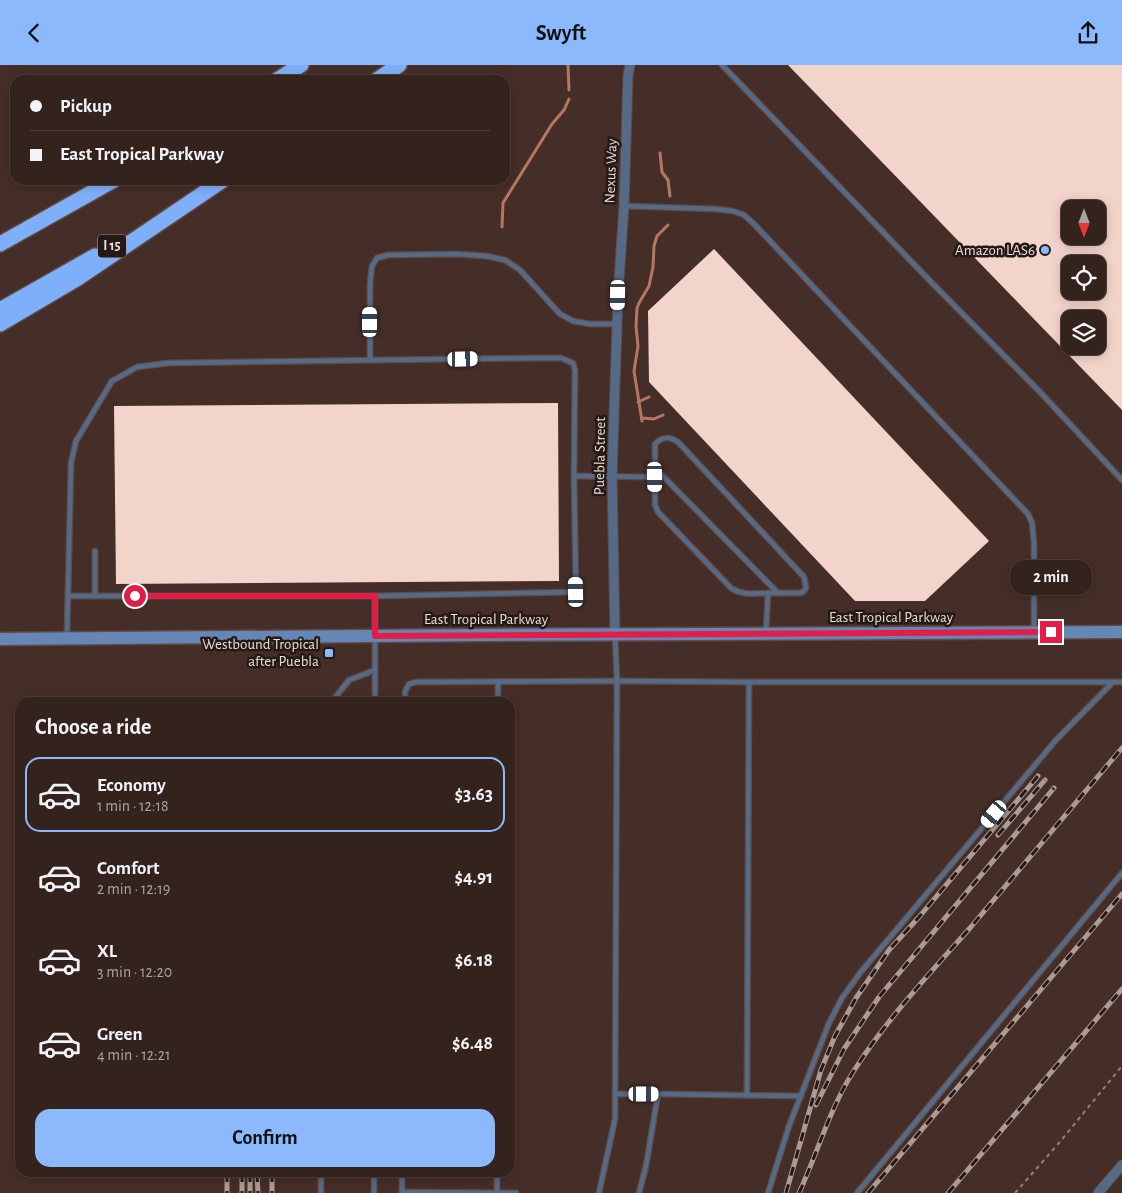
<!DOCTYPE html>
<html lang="en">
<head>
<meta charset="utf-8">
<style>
	body { margin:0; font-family:"Alegreya Sans",sans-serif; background:#3c2a26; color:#f1f3f6; height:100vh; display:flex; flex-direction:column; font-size:19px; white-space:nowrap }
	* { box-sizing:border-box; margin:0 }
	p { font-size:16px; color:#a9a4a4 }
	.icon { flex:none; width:28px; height:28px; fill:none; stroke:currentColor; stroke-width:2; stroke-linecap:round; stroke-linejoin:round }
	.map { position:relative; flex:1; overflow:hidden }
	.drawer { position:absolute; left:15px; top:632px; width:500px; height:480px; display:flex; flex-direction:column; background:#34221d; border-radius:15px; box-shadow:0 2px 12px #0003,0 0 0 1px #4e3f3b }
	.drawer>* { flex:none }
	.banner { position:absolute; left:10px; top:10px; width:500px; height:110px; border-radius:15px; box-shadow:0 2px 12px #0003,0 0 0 1px #4e3f3b; display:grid; align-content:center; height:110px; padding:0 20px; background:#34221d }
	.needle { width:32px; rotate:180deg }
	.buttons { position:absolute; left:1061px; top:135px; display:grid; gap:10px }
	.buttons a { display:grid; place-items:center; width:45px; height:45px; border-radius:10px; background:#34221d; box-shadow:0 2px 12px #0003,0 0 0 1px #4e3f3b; font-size:25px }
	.end { position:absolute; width:22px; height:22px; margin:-11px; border:6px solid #e11d48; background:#fff; box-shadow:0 0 0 2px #fff }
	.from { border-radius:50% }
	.bubble { position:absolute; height:35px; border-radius:15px; background:#34221d; box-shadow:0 2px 12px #0003,0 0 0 1px #4e3f3b; font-size:16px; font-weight:700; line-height:35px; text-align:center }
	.car { position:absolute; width:15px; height:30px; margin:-15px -8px; border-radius:6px; box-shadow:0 0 4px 1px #0007; background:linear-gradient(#fff 24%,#345 0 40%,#fff 0 76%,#345 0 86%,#fff 0) }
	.banner b { display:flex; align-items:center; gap:18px; height:48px; font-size:19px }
	.banner b+b { border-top:1px solid #4e3f3b }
	.banner i { width:12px; height:12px; background:#f1f3f6 }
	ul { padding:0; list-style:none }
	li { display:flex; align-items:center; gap:15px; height:75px; margin:0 10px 8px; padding:0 10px; border:2px solid transparent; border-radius:15px }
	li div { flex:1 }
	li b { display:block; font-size:19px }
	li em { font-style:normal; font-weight:700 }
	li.on { border-color:#8bb9fc }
	li>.icon { width:45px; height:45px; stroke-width:1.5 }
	h2 { padding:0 20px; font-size:22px; line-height:60px }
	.cta { display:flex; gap:10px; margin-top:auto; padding:10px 20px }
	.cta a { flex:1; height:58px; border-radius:15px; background:#8bb9fc; color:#111; font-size:20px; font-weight:700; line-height:58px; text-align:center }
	header { display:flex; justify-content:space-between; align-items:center; height:65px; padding:0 20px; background:#8bb9fc; color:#111; font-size:22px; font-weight:700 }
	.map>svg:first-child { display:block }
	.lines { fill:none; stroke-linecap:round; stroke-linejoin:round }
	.stream { stroke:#b57762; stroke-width:3 }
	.building { fill:#f2d4ca; fill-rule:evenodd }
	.lane-casing { stroke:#604a43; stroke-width:7 }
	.street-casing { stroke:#604a43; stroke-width:11 }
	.secondary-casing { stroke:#604a43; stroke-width:15 }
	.highway-casing { stroke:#604a43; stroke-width:18 }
	.path { stroke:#93807a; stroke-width:2; stroke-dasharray:4 4; stroke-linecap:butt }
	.lane { stroke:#556a87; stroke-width:4.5 }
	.street { stroke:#556a87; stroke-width:9 }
	.secondary { stroke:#6686b5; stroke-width:12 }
	.highway { stroke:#7eb0f9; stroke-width:15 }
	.rail-casing { stroke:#ac9a94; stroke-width:5 }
	.rail { stroke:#241916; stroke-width:3; stroke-dasharray:9; stroke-linecap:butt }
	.route { stroke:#e11d48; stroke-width:6 }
	.poi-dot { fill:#8bb9fc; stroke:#241916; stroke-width:2 }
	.labels { text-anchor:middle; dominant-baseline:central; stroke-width:5; stroke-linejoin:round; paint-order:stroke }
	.shield { fill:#241916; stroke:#b0a29e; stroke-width:1 }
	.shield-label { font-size:14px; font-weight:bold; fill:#ecddd8 }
	.street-label { font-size:15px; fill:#ecddd8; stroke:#241916 }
	.poi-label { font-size:15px; fill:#ecddd8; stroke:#241916; text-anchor:end }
</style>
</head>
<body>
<header><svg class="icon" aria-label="back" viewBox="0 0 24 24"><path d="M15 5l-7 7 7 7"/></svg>Swyft<svg class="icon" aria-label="share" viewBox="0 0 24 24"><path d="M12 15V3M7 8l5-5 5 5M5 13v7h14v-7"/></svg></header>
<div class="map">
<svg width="1122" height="1128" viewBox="0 0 1122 1128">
	<rect width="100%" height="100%" fill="#452e27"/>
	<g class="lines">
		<!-- stream -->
		<g class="stream">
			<path d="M568,0L569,25"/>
			<path d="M660,88L662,107L668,115L670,131"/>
			<path d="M502,162L503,138L552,59L564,45L569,34"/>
			<path d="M638,337L649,332"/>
			<path d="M642,353L654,354L663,350"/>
			<path d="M642,356L634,306L638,281L636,261L637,243L639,238L649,221L653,202L654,181L657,171L668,160"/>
		</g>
	</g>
	<!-- building -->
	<g class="building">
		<path d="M788,0H1122V345ZM1070,144H1098V171H1070ZM1070,199H1098V226H1070ZM1070,254H1098V281H1070Z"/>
		<path d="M714,184L989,476L925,536H855L649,317L648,246Z"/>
		<path d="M558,338L559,516L116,519L114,341Z"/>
	</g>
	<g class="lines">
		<defs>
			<g id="lane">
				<path d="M722,0L934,220L1041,328L1122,415"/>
				<path d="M624,141L716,144L733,146L744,150L753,158L1028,449L1032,458L1034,477V566"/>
				<path d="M370,295V219L372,201L377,193L388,190L457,189L486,191L505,195L520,205L560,249L573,256L590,259H617"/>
				<path d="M655,403L778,528"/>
				<path d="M574,411L655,412"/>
				<path d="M95,486V531"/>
				<path d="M375,531V638"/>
				<path d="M766,567L768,528H799L803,527L806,523L804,512L679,378C670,371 663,371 655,379V440L658,447L731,523C743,531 755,528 768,528"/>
				<path d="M67,571L71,398L76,376L112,316L137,302L168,298L537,293H561L573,298L575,305L574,411L576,527L375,531H68"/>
				<path d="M498,617V638"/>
				<path d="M331,638L349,615L375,605"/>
				<path d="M405,638V627L409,619L416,617L617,616L749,617H1122"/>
				<path d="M615,1029H658L646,1101L639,1128"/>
				<path d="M658,1029L801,1031"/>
				<path d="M747,1030L749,617"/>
				<path d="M402,1127L516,1128"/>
				<path d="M497,1127V1108"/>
				<path d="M321,1128V1108"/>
				<path d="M374,1128V1108"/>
				<path d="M402,1128V1108"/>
				<path d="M599,1128L615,1054L617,616L615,571"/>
				<path d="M768,1128L789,1061L829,958L842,933L860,908L1056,675L1113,617"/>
				<path d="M857,1128L1122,808"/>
			</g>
			<g id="street">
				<path d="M615,569L612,411L618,230L624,141L628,11L630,0"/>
				<path d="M1098,1128L1122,1100"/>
			</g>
			<path id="secondary" d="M0,574L479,570L1122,567"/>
			<g id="highway">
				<path d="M277,15L301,0"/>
				<path d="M377,15L399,0"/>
				<path d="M0,179L114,115"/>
				<path d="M0,245L95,191"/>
				<path d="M0,259L78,213L223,115"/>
			</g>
		</defs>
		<!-- lane casing -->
		<use href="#lane" class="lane-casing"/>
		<!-- street casing -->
		<use href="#street" class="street-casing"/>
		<!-- secondary casing -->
		<use href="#secondary" class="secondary-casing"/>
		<!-- highway casing -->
		<use href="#highway" class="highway-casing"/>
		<!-- path -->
		<path class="path" d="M1015,1128L1059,1078L1122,1001"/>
		<!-- lane -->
		<use href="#lane" class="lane"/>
		<!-- street -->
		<use href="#street" class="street"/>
		<!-- secondary -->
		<use href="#secondary" class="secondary"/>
		<!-- highway -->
		<use href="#highway" class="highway"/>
		<defs>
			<g id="rail">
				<path d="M998,770L1045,715"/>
				<path d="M816,1040L844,984L879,932L1054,723"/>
				<path d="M227,1108V1128"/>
				<path d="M242,1108V1128"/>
				<path d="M250,1108V1128"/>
				<path d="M257,1108L258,1128"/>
				<path d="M272,1108V1128"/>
				<path d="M786,1128L821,1005L835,971L856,933L889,885L919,852L1038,711"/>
				<path d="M799,1128C818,1087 830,1042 855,1004C887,954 931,907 970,863C1021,803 1071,743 1122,683"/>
				<path d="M868,1128L1122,829"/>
				<path d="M948,1128L1122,924"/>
			</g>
		</defs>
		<!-- rail casing -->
		<use href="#rail" class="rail-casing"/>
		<!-- rail -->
		<use href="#rail" class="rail"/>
	</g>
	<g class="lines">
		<!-- route -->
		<path class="route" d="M135,531H375V571L1051,567"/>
	</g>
	<!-- markers -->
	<g class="poi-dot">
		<circle cx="1045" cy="185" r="5"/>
		<rect x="324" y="583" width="10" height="10" rx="2.5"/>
	</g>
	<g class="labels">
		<!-- shield labels -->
		<rect class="shield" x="98" y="169.5" width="28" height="23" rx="4"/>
		<g class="shield-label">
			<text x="112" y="181">I 15</text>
		</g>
		<!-- street labels -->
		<g class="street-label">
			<text transform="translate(611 106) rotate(-88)">Nexus Way</text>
			<text transform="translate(600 391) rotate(-89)">Puebla Street</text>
			<text x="891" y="552">East Tropical Parkway</text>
			<text x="486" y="554">East Tropical Parkway</text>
		</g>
		<!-- poi labels -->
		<g class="poi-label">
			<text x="1035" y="185">Amazon LAS6</text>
			<text x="319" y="579">Westbound Tropical<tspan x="319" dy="17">after Puebla</tspan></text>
		</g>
	</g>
</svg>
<div class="buttons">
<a><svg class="needle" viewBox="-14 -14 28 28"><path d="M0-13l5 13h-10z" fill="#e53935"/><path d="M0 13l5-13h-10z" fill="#a9a4a4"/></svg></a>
<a><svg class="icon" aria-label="locate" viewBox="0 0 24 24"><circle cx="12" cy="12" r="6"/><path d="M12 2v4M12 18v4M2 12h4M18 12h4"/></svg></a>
<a><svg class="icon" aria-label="layers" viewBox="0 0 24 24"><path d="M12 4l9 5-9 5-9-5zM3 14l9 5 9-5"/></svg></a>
</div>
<i class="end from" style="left:135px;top:531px"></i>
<i class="end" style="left:1051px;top:567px"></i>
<div class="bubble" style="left:1010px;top:495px;width:82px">2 min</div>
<i class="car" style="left:618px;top:230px;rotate:181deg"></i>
<i class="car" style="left:370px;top:257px;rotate:0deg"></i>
<i class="car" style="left:463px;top:294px;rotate:89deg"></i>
<i class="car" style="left:655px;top:412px;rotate:179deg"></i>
<i class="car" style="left:576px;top:527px;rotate:359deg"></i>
<i class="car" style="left:994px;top:749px;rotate:220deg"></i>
<i class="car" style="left:644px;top:1029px;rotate:90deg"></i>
<div class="banner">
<b><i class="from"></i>Pickup</b>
<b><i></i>East Tropical Parkway</b>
</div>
<section class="drawer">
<h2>Choose a ride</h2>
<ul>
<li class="on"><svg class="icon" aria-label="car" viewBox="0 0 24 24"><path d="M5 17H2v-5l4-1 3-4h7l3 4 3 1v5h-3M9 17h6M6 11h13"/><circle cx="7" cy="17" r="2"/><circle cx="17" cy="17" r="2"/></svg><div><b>Economy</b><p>1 min · 12:18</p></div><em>$3.63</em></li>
<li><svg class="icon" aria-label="car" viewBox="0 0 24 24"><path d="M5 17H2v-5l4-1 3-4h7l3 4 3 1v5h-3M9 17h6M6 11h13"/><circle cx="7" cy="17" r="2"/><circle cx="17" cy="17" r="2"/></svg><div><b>Comfort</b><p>2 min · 12:19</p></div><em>$4.91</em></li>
<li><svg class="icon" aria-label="car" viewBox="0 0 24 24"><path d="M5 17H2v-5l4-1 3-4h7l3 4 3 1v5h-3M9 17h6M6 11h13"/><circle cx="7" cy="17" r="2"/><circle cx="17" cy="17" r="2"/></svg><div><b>XL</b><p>3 min · 12:20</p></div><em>$6.18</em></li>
<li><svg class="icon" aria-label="car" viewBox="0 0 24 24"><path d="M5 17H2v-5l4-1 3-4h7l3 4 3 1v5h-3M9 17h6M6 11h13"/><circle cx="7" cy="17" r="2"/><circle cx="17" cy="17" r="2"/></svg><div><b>Green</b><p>4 min · 12:21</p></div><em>$6.48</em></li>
</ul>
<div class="cta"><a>Confirm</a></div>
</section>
</div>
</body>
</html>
